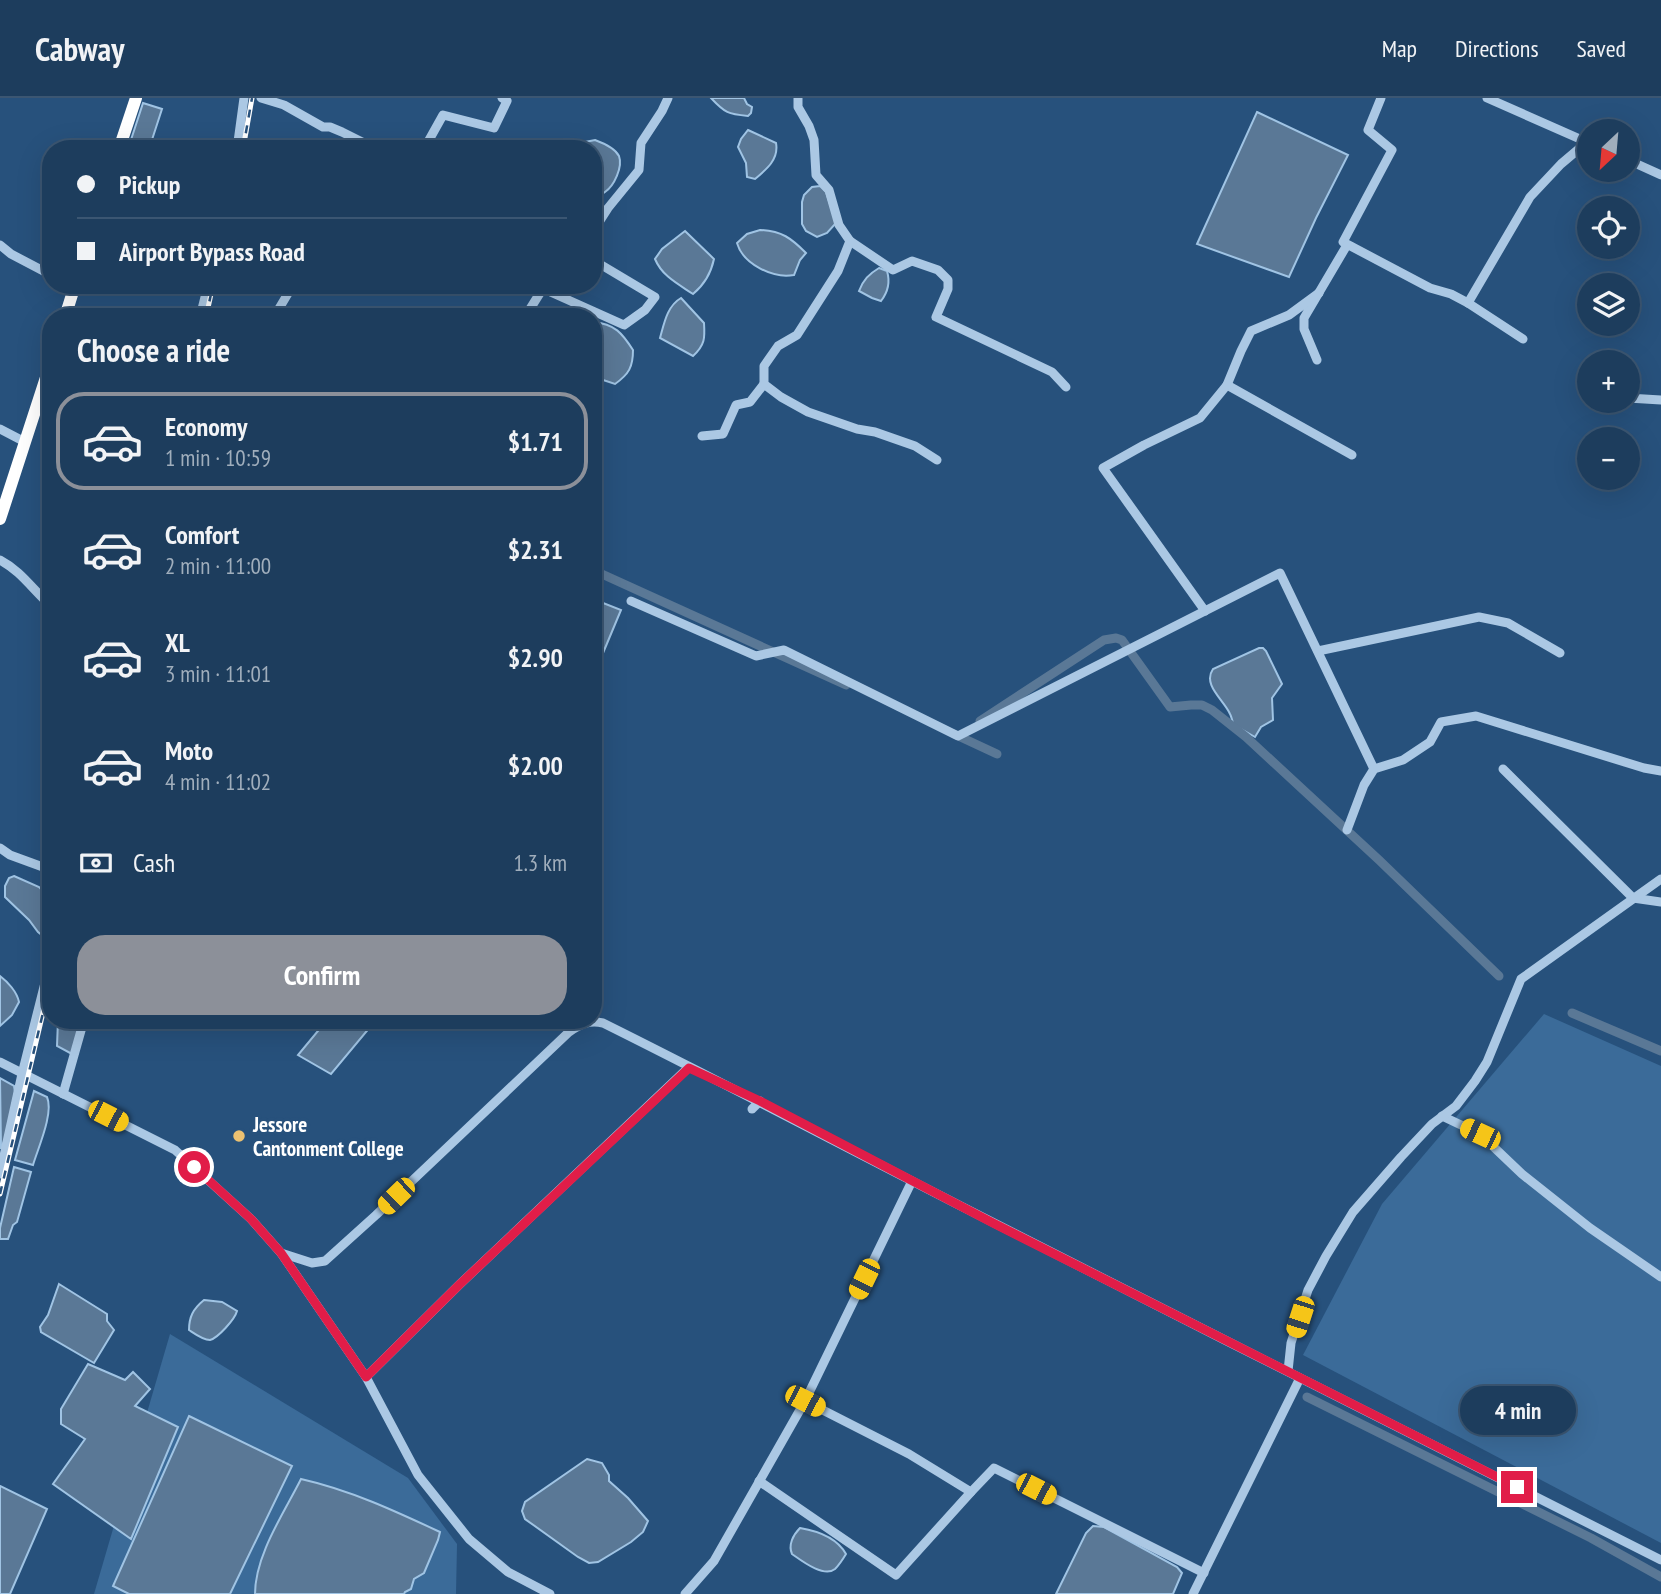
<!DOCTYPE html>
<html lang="en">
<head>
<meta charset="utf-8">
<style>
	body { margin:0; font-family:"PT Sans Narrow",sans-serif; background:#2a4866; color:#f1f3f6; height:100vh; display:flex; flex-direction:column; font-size:26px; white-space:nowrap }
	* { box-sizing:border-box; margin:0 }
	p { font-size:23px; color:#a0aebc }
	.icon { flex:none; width:38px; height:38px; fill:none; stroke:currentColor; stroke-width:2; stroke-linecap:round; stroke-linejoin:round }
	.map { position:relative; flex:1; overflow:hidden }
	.details { position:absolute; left:42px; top:210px; width:560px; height:721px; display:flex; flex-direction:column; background:#1d3d5d; border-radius:28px; box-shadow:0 7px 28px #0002,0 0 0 2px #3b5672 }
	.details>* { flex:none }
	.top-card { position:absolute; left:42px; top:42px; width:560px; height:154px; border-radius:28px; box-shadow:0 7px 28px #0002,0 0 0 2px #3b5672; display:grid; align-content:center; height:154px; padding:0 35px; background:#1d3d5d }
	.needle { width:46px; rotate:206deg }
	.buttons { position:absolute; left:1577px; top:21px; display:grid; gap:14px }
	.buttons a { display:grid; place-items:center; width:63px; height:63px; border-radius:50%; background:#1d3d5d; box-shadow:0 7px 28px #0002,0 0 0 2px #3b5672; font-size:35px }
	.end { position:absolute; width:32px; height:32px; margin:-16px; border:9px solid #e11d48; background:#fff; box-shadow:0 0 0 4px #fff }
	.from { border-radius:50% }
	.bubble { position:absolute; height:49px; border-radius:24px; background:#1d3d5d; box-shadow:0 7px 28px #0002,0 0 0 2px #3b5672; font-size:23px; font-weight:700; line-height:49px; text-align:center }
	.car { position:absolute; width:21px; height:42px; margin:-21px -10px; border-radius:9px; box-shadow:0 0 5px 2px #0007; background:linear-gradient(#f5c518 24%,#345 0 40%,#f5c518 0 76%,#345 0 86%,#f5c518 0) }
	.top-card b { display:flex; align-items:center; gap:24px; height:66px; font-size:26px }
	.top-card b+b { border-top:2px solid #3b5672 }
	.top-card i { width:18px; height:18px; background:#f1f3f6 }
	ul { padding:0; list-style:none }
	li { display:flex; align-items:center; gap:21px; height:98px; margin:0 14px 10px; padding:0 21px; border:4px solid transparent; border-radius:28px }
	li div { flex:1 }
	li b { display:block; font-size:26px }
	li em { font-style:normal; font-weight:700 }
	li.on { border-color:#8c9099 }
	li>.icon { width:63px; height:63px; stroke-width:1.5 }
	h2 { padding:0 35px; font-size:32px; line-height:84px }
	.pay { display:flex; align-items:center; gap:18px; height:77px; padding:0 35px; font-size:26px }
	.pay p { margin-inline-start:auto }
	.cta { display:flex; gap:14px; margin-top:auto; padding:14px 35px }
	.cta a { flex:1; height:80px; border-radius:28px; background:#8c9099; color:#fff; font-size:28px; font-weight:700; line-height:80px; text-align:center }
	header { display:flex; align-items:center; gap:42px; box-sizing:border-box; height:98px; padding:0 35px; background:#1d3d5d; border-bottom:2px solid #3b5672 }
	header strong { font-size:33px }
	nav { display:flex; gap:38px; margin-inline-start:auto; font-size:24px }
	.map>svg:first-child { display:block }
	.green { fill:#3b6b99 }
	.water { fill:#5a7896; stroke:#a0c4e4; stroke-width:2 }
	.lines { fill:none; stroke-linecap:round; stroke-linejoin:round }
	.canal { stroke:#5a7896; stroke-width:9 }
	.minor { stroke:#abc8e4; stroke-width:9 }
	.highway { stroke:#fff; stroke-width:12 }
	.rail-casing { stroke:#fff; stroke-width:5 }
	.rail { stroke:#27517c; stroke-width:2.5; stroke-dasharray:8; stroke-linecap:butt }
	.route { stroke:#e11d48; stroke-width:9 }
	.poi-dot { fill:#ecc171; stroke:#27517c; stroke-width:2.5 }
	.labels { text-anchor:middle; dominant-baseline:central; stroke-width:7; stroke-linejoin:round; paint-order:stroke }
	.poi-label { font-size:21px; font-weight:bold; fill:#fff; stroke:#27517c; text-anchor:start }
</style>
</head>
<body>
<header>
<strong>Cabway</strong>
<nav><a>Map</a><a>Directions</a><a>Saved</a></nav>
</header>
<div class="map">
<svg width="1661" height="1496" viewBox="0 0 1661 1496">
	<rect width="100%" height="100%" fill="#27517c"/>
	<!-- green -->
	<g class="green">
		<path d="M1544,916L1661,968V1445L1303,1257L1382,1106Z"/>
		<path d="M170,1236L408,1380L457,1446L456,1496H94Z"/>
	</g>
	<!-- water -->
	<g class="water">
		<path d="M711,0H744L747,6L752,9L751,15L748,18C728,16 725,15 711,0Z"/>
		<path d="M143,5L162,11L149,51H128Z"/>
		<path d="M1257,14L1348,57L1316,120L1289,179L1197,146Z"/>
		<path d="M748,32L776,45C779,61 767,71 755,81L747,79L746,65L738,49L741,41Z"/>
		<path d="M595,42C603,45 615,50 619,58C623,69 614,88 605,94C605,95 595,98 594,98L593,51H577L585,44Z"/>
		<path d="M820,88L826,94L836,125L827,135L817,139L806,133L802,126V104L804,97L812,89Z"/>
		<path d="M760,132C782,133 791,140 806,155L800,162L794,177C773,181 743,166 737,145L747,136Z"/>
		<path d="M685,133L714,161C711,175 704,187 693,196C678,186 662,178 655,161L662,151Z"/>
		<path d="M879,170L887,173C890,183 888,194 881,203L872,200L859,193C863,182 869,176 879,170Z"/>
		<path d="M681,200L704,225C705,240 705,247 693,258L660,240C664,226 667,208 681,200Z"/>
		<path d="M593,224C615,226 622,235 633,252C633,269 629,276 615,286L597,280L593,284Z"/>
		<path d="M593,501L621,512L593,579Z"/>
		<path d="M1259,550H1263L1266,553L1282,586L1272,600L1273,622L1261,629L1255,639L1234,627C1233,626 1231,617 1230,616C1224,602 1202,587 1213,571Z"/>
		<path d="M14,778L39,789L51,801V834L48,842L38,834L29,822L5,799V788L9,780Z"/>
		<path d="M0,878C8,884 17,894 19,904L12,917L0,928Z"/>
		<path d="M58,922H86L72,956L57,948Z"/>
		<path d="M327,922H376L331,976L298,957Z"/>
		<path d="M0,980L14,988L15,994L6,1038L1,1051Z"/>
		<path d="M34,993L47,999C54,1015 38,1050 33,1067L15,1062Z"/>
		<path d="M14,1069L31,1074L17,1124L13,1127L8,1141H0V1130Z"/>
		<path d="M59,1186L107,1216V1223L114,1232L94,1265L41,1234L40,1229L48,1217Z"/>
		<path d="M204,1202L222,1204L237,1213C235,1221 218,1240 210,1242C203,1242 195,1236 189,1232C189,1219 193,1211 204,1202Z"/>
		<path d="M88,1266L125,1282L133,1274L150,1291L135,1308L178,1329L131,1441L53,1386L85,1341L61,1326V1311Z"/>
		<path d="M189,1318L292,1368L230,1496H129L113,1488Z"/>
		<path d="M587,1361L602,1365L609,1377V1383L628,1400L648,1423L643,1434L631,1444L598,1464L589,1465L578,1459L525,1421L522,1413L525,1404Z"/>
		<path d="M301,1381C350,1392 395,1413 440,1434L438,1442L424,1475L414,1481L411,1491L405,1494L404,1496H255C255,1457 284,1415 301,1381Z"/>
		<path d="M0,1388L47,1411L10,1496H0Z"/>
		<path d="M1093,1428L1104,1429L1177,1469L1182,1475L1173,1496H1056L1086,1435Z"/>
		<path d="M800,1430C818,1433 837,1440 846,1456C843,1461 839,1467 835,1471C824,1480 802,1463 792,1456C788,1447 793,1437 800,1430Z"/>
	</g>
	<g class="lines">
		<!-- canal -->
		<g class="canal">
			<path d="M593,472L846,587"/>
			<path d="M980,623L1104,542L1116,540L1122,542L1170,609L1191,607H1202L1212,612L1246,639L1379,762L1499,878"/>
			<path d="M954,636L997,656"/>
			<path d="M1572,915L1661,953"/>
			<path d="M1307,1299L1591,1440L1661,1479"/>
		</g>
		<!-- minor -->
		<g class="minor">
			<path d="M261,0L284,7L323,29H330L342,34L376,51"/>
			<path d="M798,0V9L809,28L814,42L816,77L829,92L839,127L850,143L838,173L797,237L778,248L764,268V286L781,299L808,314L857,331L875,334L915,348L937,362"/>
			<path d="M1381,0L1368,32L1392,52L1343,144L1430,190L1451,196L1468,205L1523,241"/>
			<path d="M1487,0L1589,45"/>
			<path d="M237,51L244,0"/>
			<path d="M424,51L443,17L494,30L507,3L502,0"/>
			<path d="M1628,62L1661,77"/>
			<path d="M593,131L599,124L608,110L639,72L641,45L662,13L668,0"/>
			<path d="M850,143L893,172L912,163L938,172L948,182V191L936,219L1052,274L1066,289"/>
			<path d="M0,147L11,156L51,177"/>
			<path d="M546,192L624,227L645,212L655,199L593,162"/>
			<path d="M1468,205L1530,99L1561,66L1587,44"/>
			<path d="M200,219L208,187"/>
			<path d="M274,219L293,187"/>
			<path d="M525,219L545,187"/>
			<path d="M1317,262L1304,231V220L1347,147"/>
			<path d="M1227,287L1352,357"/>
			<path d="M1628,300L1661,302"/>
			<path d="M0,331L25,344"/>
			<path d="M702,338L723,336L736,307L750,304L764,286"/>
			<path d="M0,462C21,473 33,492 51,508"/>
			<path d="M631,503L756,558L784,552L958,638L1280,475L1374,671"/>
			<path d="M1205,513L1103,370L1144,347L1200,320L1227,287L1241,253L1251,233L1289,217L1319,195"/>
			<path d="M1318,553L1479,519L1508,525L1560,555"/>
			<path d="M1503,671L1633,800L1661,804"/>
			<path d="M1347,732L1364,687L1374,671L1403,662L1430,644L1441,624L1476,618L1644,670L1661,673"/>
			<path d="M0,750L10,757L51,772"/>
			<path d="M0,964L175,1052L251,1121L281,1155L366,1279L418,1377L469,1441L508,1474L550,1496"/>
			<path d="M63,996L84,922"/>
			<path d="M752,1011L760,1003"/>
			<path d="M1442,1018L1480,1036L1522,1076L1590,1130L1661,1179"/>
			<path d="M0,1076L22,976L51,861"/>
			<path d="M912,1083L805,1303L909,1356L971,1394L994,1370L1204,1475"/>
			<path d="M281,1155L312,1165L325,1163L376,1117L569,934C580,926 589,922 603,925C740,993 875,1065 1012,1134C1228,1244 1445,1353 1661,1462"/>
			<path d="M1288,1273L1291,1245L1308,1192L1326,1158L1353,1114L1401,1059L1432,1026L1456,1008L1475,983L1487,964L1521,881L1661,781"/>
			<path d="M366,1279L460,1186L689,969"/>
			<path d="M759,1383L896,1477L971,1394"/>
			<path d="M685,1496L714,1463L805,1303"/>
			<path d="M1193,1496L1300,1280"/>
		</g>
		<!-- highway -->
		<g class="highway">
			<path d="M119,51L136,0"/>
			<path d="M65,219L75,187"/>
			<path d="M0,421L51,264"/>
		</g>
		<defs>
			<g id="rail">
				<path d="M243,51L252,0"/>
				<path d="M206,219L213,187"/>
				<path d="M0,1096L51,881"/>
			</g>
		</defs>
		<!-- rail casing -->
		<use href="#rail" class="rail-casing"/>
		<!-- rail -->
		<use href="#rail" class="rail"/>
	</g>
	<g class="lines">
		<!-- route -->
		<path class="route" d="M194,1069L251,1121L281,1155L366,1279L460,1186L689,970L760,1003L993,1125L1517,1389"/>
	</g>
	<!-- markers -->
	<circle class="poi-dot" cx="239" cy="1038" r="7"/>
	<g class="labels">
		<!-- poi labels -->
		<g class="poi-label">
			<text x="253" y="1026">Jessore<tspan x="253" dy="24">Cantonment College</tspan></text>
		</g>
	</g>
</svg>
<div class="buttons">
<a><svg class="needle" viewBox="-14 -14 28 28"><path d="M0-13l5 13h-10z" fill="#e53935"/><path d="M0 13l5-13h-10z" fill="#a0aebc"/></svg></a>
<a><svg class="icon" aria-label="locate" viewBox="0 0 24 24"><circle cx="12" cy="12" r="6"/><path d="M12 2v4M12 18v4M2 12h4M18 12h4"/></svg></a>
<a><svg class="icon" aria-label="layers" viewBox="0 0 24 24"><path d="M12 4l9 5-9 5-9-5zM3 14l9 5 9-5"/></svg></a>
<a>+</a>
<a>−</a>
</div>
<i class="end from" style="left:194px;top:1069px"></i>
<i class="end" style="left:1517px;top:1389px"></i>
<div class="bubble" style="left:1460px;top:1288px;width:116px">4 min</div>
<i class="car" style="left:108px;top:1018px;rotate:117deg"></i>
<i class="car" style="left:1480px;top:1036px;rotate:295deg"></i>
<i class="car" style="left:396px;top:1098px;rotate:226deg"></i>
<i class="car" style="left:864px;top:1181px;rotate:206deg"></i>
<i class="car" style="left:1300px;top:1219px;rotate:198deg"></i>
<i class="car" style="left:805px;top:1303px;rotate:117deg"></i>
<i class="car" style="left:1036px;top:1391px;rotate:117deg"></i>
<div class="top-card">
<b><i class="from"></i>Pickup</b>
<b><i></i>Airport Bypass Road</b>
</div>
<section class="details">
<h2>Choose a ride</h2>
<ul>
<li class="on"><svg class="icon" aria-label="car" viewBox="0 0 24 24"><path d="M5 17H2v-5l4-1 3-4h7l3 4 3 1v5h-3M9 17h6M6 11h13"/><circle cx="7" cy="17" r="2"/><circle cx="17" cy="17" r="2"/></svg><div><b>Economy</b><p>1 min · 10:59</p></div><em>$1.71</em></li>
<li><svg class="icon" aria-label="car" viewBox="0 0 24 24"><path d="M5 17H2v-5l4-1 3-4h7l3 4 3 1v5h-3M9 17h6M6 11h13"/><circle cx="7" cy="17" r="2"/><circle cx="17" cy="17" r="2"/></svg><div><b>Comfort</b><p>2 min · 11:00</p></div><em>$2.31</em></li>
<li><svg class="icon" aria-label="car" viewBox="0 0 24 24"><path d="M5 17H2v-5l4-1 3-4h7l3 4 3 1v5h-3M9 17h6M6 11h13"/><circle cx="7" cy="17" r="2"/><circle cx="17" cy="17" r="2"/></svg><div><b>XL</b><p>3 min · 11:01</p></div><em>$2.90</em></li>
<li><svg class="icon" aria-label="car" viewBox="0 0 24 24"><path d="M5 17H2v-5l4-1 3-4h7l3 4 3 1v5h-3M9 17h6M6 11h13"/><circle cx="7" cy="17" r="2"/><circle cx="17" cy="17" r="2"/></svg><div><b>Moto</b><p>4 min · 11:02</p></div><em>$2.00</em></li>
</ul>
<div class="pay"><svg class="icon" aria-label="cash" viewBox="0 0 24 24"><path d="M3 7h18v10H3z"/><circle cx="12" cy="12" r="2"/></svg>Cash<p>1.3 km</p></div>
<div class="cta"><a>Confirm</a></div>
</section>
</div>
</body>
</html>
